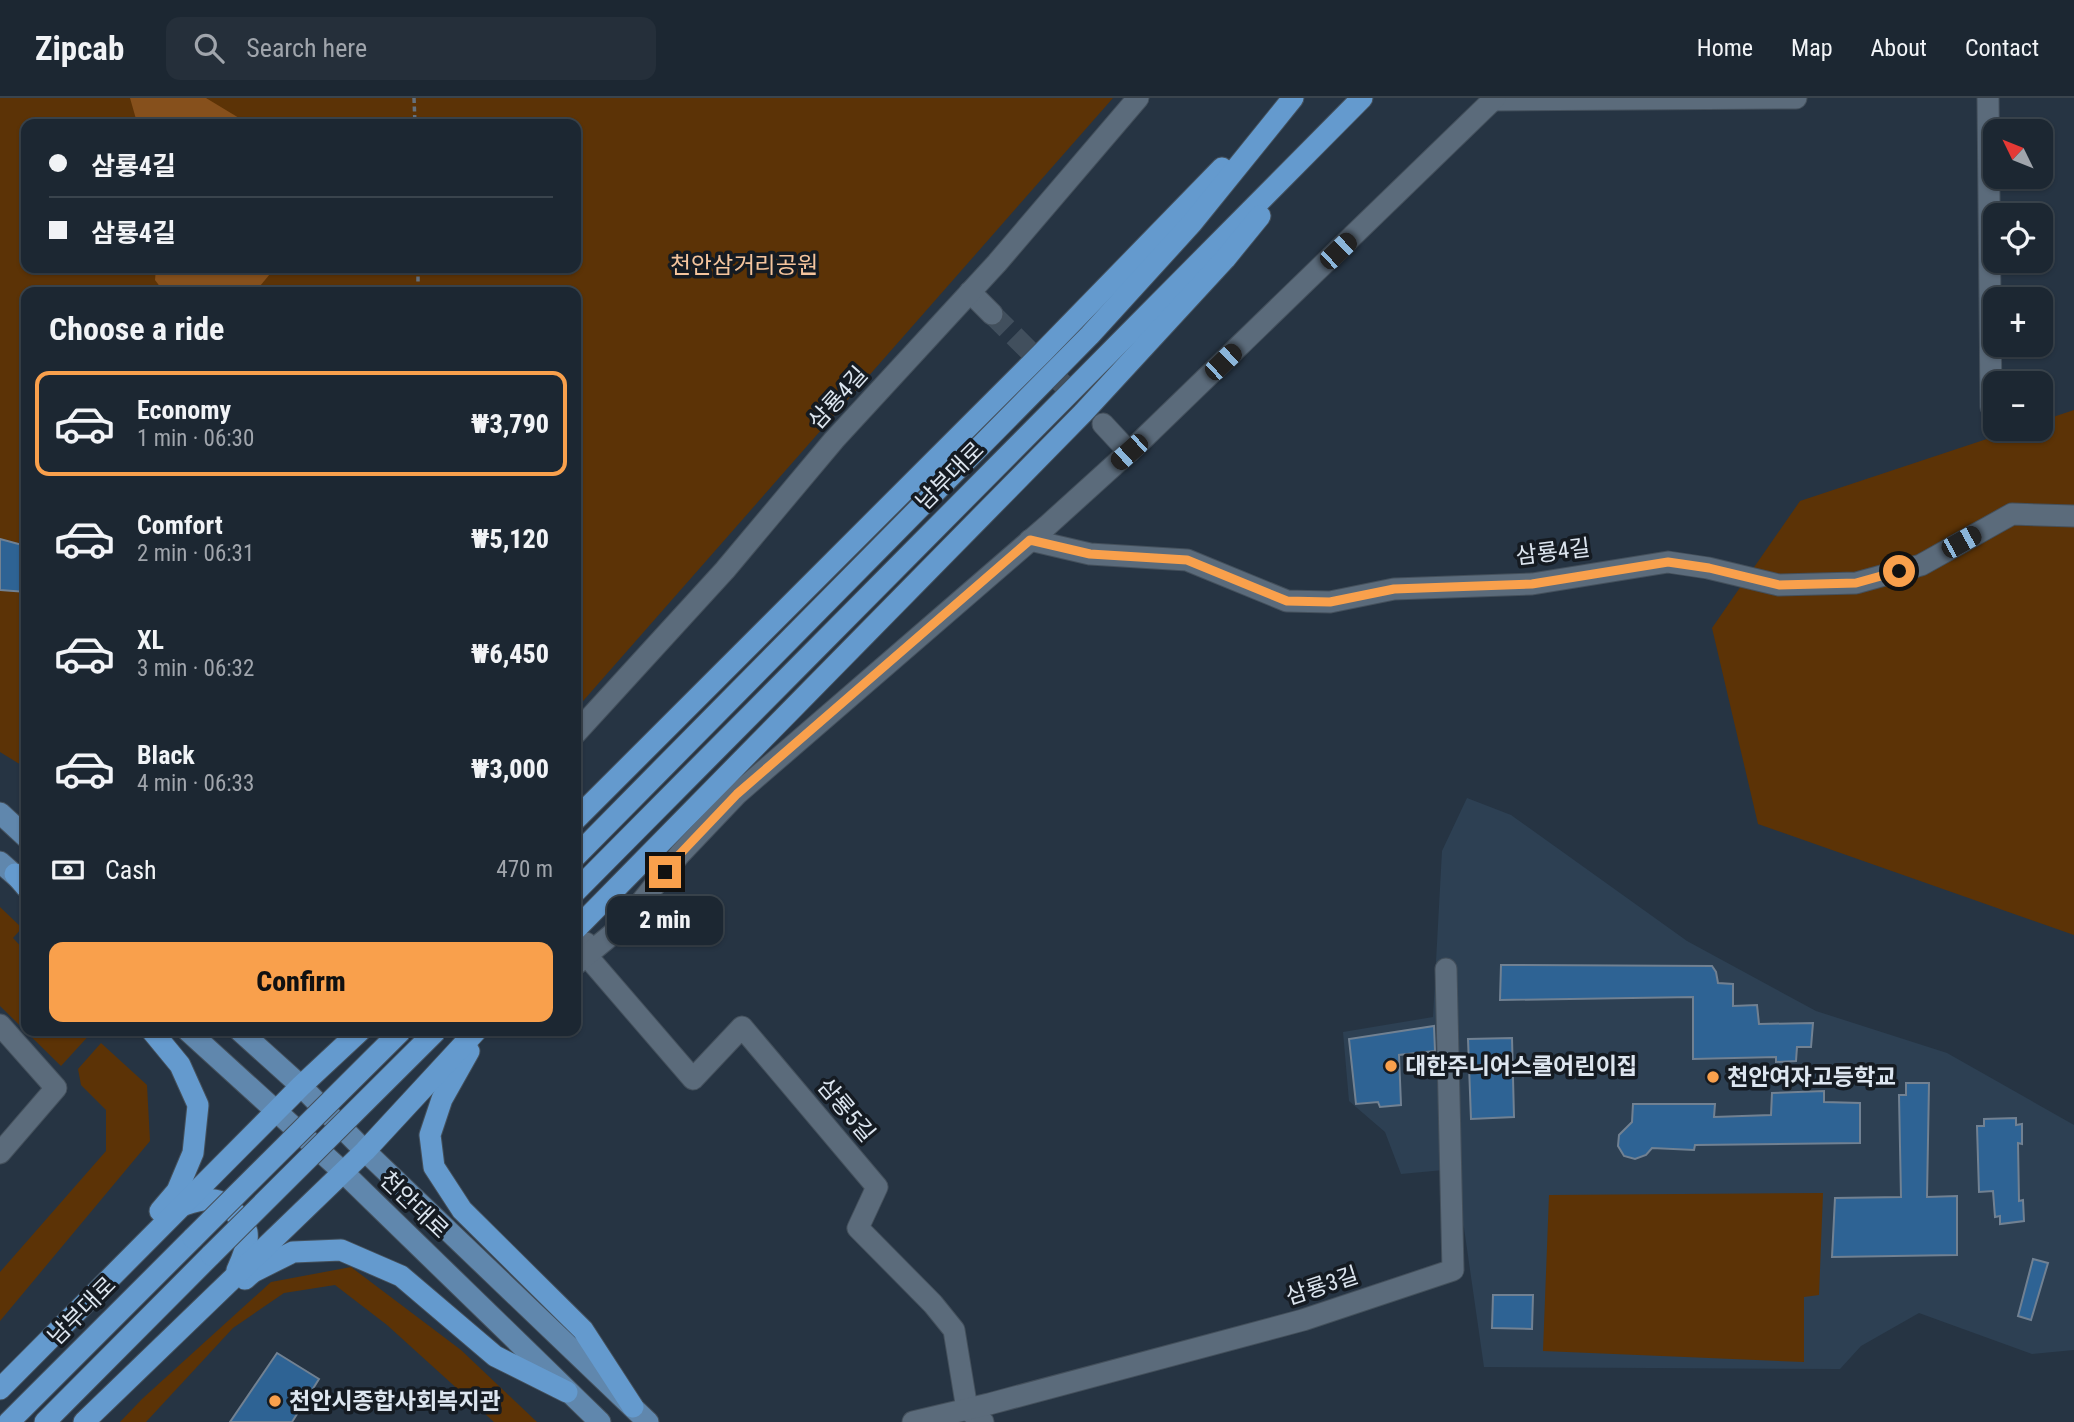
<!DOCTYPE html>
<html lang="en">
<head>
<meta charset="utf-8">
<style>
	body { margin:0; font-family:"Roboto Condensed","Noto Sans KR",sans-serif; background:#252f3a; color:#f1f3f6; height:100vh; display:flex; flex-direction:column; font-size:26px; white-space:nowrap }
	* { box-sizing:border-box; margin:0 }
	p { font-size:23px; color:#a0a5ac }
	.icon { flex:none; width:38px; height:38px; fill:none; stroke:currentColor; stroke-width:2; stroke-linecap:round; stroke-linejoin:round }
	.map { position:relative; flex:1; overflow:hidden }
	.panel { position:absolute; left:21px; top:189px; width:560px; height:749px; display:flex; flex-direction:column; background:#1c2732; border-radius:14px; box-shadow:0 2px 5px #0004,0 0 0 2px #3a444d }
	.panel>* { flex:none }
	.top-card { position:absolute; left:21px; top:21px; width:560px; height:154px; border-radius:14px; box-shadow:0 2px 5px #0004,0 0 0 2px #3a444d; display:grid; align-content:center; height:154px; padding:0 28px; background:#1c2732 }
	.needle { width:46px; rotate:313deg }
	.tools { position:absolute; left:1983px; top:21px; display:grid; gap:14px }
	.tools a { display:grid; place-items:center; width:70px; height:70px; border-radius:14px; background:#1c2732; box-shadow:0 2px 5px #0004,0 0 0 2px #3a444d; font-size:35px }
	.end { position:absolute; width:32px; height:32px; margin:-16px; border:9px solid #f9a04c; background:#111; box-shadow:0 0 0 4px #111 }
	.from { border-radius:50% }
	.bubble { position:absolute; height:49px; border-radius:14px; background:#1c2732; box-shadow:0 2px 5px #0004,0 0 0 2px #3a444d; font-size:23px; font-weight:800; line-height:49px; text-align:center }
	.car { position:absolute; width:21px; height:42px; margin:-21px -10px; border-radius:9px; box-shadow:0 0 5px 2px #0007; background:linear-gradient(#222 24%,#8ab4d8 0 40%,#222 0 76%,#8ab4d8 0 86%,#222 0) }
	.top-card b { display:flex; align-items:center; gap:24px; height:66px; font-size:26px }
	.top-card b+b { border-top:2px solid #3a444d }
	.top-card i { width:18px; height:18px; background:#f1f3f6 }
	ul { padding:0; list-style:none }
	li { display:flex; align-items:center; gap:21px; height:105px; margin:0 14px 10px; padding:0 14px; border:4px solid transparent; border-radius:14px }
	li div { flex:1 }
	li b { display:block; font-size:26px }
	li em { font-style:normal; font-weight:800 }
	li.on { border-color:#f9a04c }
	li>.icon { width:63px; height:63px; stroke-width:1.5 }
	h2 { padding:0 28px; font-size:32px; line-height:84px }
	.pay { display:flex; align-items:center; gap:18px; height:77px; padding:0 28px; font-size:26px }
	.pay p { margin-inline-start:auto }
	.cta { display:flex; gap:14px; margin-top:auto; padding:14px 28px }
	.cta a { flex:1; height:80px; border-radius:14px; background:#f9a04c; color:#111; font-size:28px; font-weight:800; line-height:80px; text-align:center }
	header { display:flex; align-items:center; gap:42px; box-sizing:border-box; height:98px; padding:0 35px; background:#1c2732; border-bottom:2px solid #3a444d }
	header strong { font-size:33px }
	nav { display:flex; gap:38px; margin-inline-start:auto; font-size:24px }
	.search { width:490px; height:63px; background:#252f3a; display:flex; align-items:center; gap:18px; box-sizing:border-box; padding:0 24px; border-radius:14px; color:#a0a5ac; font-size:26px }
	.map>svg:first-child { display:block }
	.built { fill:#2d4053 }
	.green { fill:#5c3306; fill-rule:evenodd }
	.water { fill:#86501c }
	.building { fill:#2e6394; stroke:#718192; stroke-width:2 }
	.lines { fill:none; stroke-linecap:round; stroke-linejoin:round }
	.minor-tunnel { stroke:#414f5d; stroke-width:21; stroke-dasharray:21 10; stroke-linecap:butt }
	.minor-casing { stroke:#44505c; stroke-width:23 }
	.major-casing { stroke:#44505c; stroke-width:23 }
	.highway-casing { stroke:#44505c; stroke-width:23 }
	.path { stroke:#64707d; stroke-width:3.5; stroke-dasharray:5 3.5; stroke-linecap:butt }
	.minor { stroke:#5b6b7b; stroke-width:21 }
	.major { stroke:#6087ad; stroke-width:21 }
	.highway { stroke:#649ace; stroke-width:21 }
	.highway-bridge-casing { stroke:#44505c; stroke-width:23; stroke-linecap:butt }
	.highway-bridge { stroke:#649ace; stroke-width:21 }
	.route { stroke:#f9a04c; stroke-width:9 }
	.poi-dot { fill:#f9a04c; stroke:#151b22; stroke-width:2.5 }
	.labels { text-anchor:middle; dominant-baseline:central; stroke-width:7; stroke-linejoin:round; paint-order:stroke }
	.park-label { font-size:23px; fill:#f5c59d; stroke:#151b22 }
	.street-label { font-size:23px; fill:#dce5ef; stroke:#151b22 }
	.poi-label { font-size:23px; font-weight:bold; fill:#dce5ef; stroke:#151b22; text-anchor:start }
</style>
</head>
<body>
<header>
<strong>Zipcab</strong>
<div class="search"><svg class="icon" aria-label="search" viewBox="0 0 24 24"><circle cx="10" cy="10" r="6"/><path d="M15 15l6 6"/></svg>Search here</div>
<nav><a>Home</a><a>Map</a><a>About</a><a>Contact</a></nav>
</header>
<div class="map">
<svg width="2074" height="1324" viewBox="0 0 2074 1324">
	<rect width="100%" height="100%" fill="#263443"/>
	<!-- built -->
	<path class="built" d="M1467,700L1511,717L1687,843L1816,913L1947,955L2074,1027V1252L2032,1256L1919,1215L1861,1248L1840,1271L1484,1269L1464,1130L1444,1072L1401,1076L1385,1034L1349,1003L1343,934L1433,919L1442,753Z"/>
	<!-- green -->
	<g class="green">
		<path d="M0,0H1113L576,611V194H26V670L0,654ZM26,26H576V170H26Z"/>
		<path d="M2074,312V837L1758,726L1712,530L1800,403L2017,331H2040L2041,323Z"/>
		<path d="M0,809L22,830L13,840L26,854V933H93L61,968L0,908Z"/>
		<path d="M101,945L147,987L150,1043L0,1223V1174L106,1053V1012L81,987L78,971Z"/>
		<path d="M1823,1095L1819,1197L1804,1199V1264L1543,1253L1549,1097Z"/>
		<path d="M351,1169L461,1252L537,1324H494L387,1227L335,1187L284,1195L233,1230L146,1324H120L142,1301L271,1184Z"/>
	</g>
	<!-- water -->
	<g class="water">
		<path d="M130,0H206L249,26H136V21Z"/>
		<path d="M156,170H275L255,194H164L155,182Z"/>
	</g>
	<!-- building -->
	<g class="building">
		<path d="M0,441L26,448V494L0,492Z"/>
		<path d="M1501,867L1712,868L1716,874L1718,885L1733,886V908L1757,907L1759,926L1813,925L1811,949H1797L1796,963L1776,964V959L1693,961V899L1500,902Z"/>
		<path d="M1434,928L1435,953L1399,957L1401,1007L1380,1009L1378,1004L1356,1006L1349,941Z"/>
		<path d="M1512,940L1514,1019L1471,1021L1468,941Z"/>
		<path d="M1906,985H1929L1927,1099L1957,1098V1157L1832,1159L1835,1100L1901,1099L1899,997H1906Z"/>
		<path d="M1824,993V1004L1860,1005V1045L1695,1047L1694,1052L1652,1050L1646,1057L1635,1061L1624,1058L1618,1048L1619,1037L1632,1024L1633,1006H1715L1714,1019L1771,1017L1772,995Z"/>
		<path d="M2016,1020V1027L2022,1026V1046L2018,1045L2019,1103L2023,1102L2024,1123L2000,1126V1118L1995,1119L1993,1093L1979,1094L1977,1028H1984V1021Z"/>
		<path d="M2033,1161L2048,1165L2031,1222L2018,1218Z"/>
		<path d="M1493,1197H1533L1532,1231L1492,1230Z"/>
		<path d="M277,1255L319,1281L292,1324H230Z"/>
	</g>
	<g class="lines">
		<!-- minor-tunnel -->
		<path class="minor-tunnel" d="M992,216L1099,322"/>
		<defs>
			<g id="minor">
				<path d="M1988,0L1991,309"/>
				<path d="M1493,2L1796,0"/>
				<path d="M970,194L992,216"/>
				<path d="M1103,326L1129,354"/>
				<path d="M1030,442L1090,456L1187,462L1287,503L1330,504L1394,491L1532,486L1668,464L1708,470L1779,487L1856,485L1921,467L2012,416L2074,418"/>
				<path d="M576,635L725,472L834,342L997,165L1138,0"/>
				<path d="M586,845L587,858L693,981L742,929L877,1089L858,1130L933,1206L954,1232L967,1311L983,1324"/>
				<path d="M576,866L621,829L680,756L737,696L1047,428L1143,341L1495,0"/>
				<path d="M0,927L56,990L0,1055"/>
				<path d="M913,1324L989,1306L1303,1222L1453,1172L1446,871"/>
			</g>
			<g id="major">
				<path d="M0,715L26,739"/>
				<path d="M0,764L26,787"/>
				<path d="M188,933L343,1074L600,1324"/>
				<path d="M240,933L301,988L365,1053L648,1324"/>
			</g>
			<g id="highway">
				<path d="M576,721L1043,254L1222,70"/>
				<path d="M576,758L1090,237L1192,125L1293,0"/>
				<path d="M15,776L26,789"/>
				<path d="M576,793L1362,0"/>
				<path d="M576,831L1083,315L1225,161L1260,118"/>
				<path d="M152,933L180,967L198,1007L193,1055L177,1093L160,1113"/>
				<path d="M469,953L442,1001L430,1037L434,1069L462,1112L583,1232L633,1309"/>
				<path d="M184,1107C205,1100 220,1097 235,1115C240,1120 245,1127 247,1134C249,1146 242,1161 237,1172"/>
				<path d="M245,1181L253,1174L293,1154L341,1152L401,1178L495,1258L567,1294"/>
				<path d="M0,1291L301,988L360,933"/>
				<path d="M9,1324L193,1140"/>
				<path d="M45,1324L211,1157"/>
				<path d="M84,1324L365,1053L476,933"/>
			</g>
		</defs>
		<!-- minor casing -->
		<use href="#minor" class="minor-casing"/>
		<!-- major casing -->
		<use href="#major" class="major-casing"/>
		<!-- highway casing -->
		<use href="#highway" class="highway-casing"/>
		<!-- path -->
		<g class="path">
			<path d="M414,0L415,26"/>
			<path d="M418,170V194"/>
		</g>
		<!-- minor -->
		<use href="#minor" class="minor"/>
		<!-- major -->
		<use href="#major" class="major"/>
		<!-- highway -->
		<use href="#highway" class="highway"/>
		<defs>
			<g id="highway-bridge">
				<path d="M193,1140L401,933"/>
				<path d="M211,1157L436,933"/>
			</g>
		</defs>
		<!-- highway-bridge casing -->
		<use href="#highway-bridge" class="highway-bridge-casing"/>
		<!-- highway-bridge -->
		<use href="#highway-bridge" class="highway-bridge"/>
	</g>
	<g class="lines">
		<!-- route -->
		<path class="route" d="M665,774L680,756L737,696L1030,442L1090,456L1187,462L1287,503L1330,504L1394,491L1532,486L1668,464L1709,470L1779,487L1856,485L1899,473"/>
	</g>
	<!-- markers -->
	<g class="poi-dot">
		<circle cx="1391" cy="968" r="7"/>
		<circle cx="1713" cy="979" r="7"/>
		<circle cx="275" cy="1303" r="7"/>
	</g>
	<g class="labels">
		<!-- park labels -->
		<g class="park-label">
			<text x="744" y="167">천안삼거리공원</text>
		</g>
		<!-- street labels -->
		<g class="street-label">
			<text transform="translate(838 300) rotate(-48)">삼룡4길</text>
			<text transform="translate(950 378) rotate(-45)">남부대로</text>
			<text transform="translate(1553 454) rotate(-7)">삼룡4길</text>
			<text transform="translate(846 1012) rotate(50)">삼룡5길</text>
			<text transform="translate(414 1107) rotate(44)">천안대로</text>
			<text transform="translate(1322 1188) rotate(-18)">삼룡3길</text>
			<text transform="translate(82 1213) rotate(-45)">남부대로</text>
		</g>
		<!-- poi labels -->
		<g class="poi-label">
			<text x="1405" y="968">대한주니어스쿨어린이집</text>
			<text x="1727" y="979">천안여자고등학교</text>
			<text x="289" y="1303">천안시종합사회복지관</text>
		</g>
	</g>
</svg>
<div class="tools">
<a><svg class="needle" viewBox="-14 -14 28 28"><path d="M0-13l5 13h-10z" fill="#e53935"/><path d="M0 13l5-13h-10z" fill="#a0a5ac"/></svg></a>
<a><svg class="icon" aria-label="locate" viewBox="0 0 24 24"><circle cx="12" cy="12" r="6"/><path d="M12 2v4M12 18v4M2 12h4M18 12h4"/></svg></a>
<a>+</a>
<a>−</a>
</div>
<i class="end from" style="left:1899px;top:473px"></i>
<i class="end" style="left:665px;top:774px"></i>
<div class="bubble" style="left:607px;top:798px;width:116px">2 min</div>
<i class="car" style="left:1338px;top:153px;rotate:46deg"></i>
<i class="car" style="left:1223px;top:264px;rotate:46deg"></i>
<i class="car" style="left:1129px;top:354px;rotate:228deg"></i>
<i class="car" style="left:1961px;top:444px;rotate:61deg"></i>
<div class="top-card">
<b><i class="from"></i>삼룡4길</b>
<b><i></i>삼룡4길</b>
</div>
<section class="panel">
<h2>Choose a ride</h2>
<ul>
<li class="on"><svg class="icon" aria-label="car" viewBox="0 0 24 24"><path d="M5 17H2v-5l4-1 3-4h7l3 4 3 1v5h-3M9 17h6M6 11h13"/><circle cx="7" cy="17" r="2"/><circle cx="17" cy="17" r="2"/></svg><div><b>Economy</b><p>1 min · 06:30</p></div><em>₩3,790</em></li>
<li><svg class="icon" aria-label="car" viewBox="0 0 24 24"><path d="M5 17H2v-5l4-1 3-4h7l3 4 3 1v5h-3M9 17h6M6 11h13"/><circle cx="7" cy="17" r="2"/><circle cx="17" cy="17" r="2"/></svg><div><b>Comfort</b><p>2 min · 06:31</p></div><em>₩5,120</em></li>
<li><svg class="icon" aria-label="car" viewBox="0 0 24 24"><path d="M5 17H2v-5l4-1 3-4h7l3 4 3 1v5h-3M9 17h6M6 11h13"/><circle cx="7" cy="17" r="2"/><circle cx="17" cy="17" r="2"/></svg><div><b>XL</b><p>3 min · 06:32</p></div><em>₩6,450</em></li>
<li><svg class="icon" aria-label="car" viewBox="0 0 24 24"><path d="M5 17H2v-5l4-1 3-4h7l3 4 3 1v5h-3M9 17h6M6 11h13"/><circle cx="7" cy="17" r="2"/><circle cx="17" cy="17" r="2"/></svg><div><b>Black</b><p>4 min · 06:33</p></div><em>₩3,000</em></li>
</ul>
<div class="pay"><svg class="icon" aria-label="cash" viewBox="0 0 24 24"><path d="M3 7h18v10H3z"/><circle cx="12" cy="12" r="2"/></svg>Cash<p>470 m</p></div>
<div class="cta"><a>Confirm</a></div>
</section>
</div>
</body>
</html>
